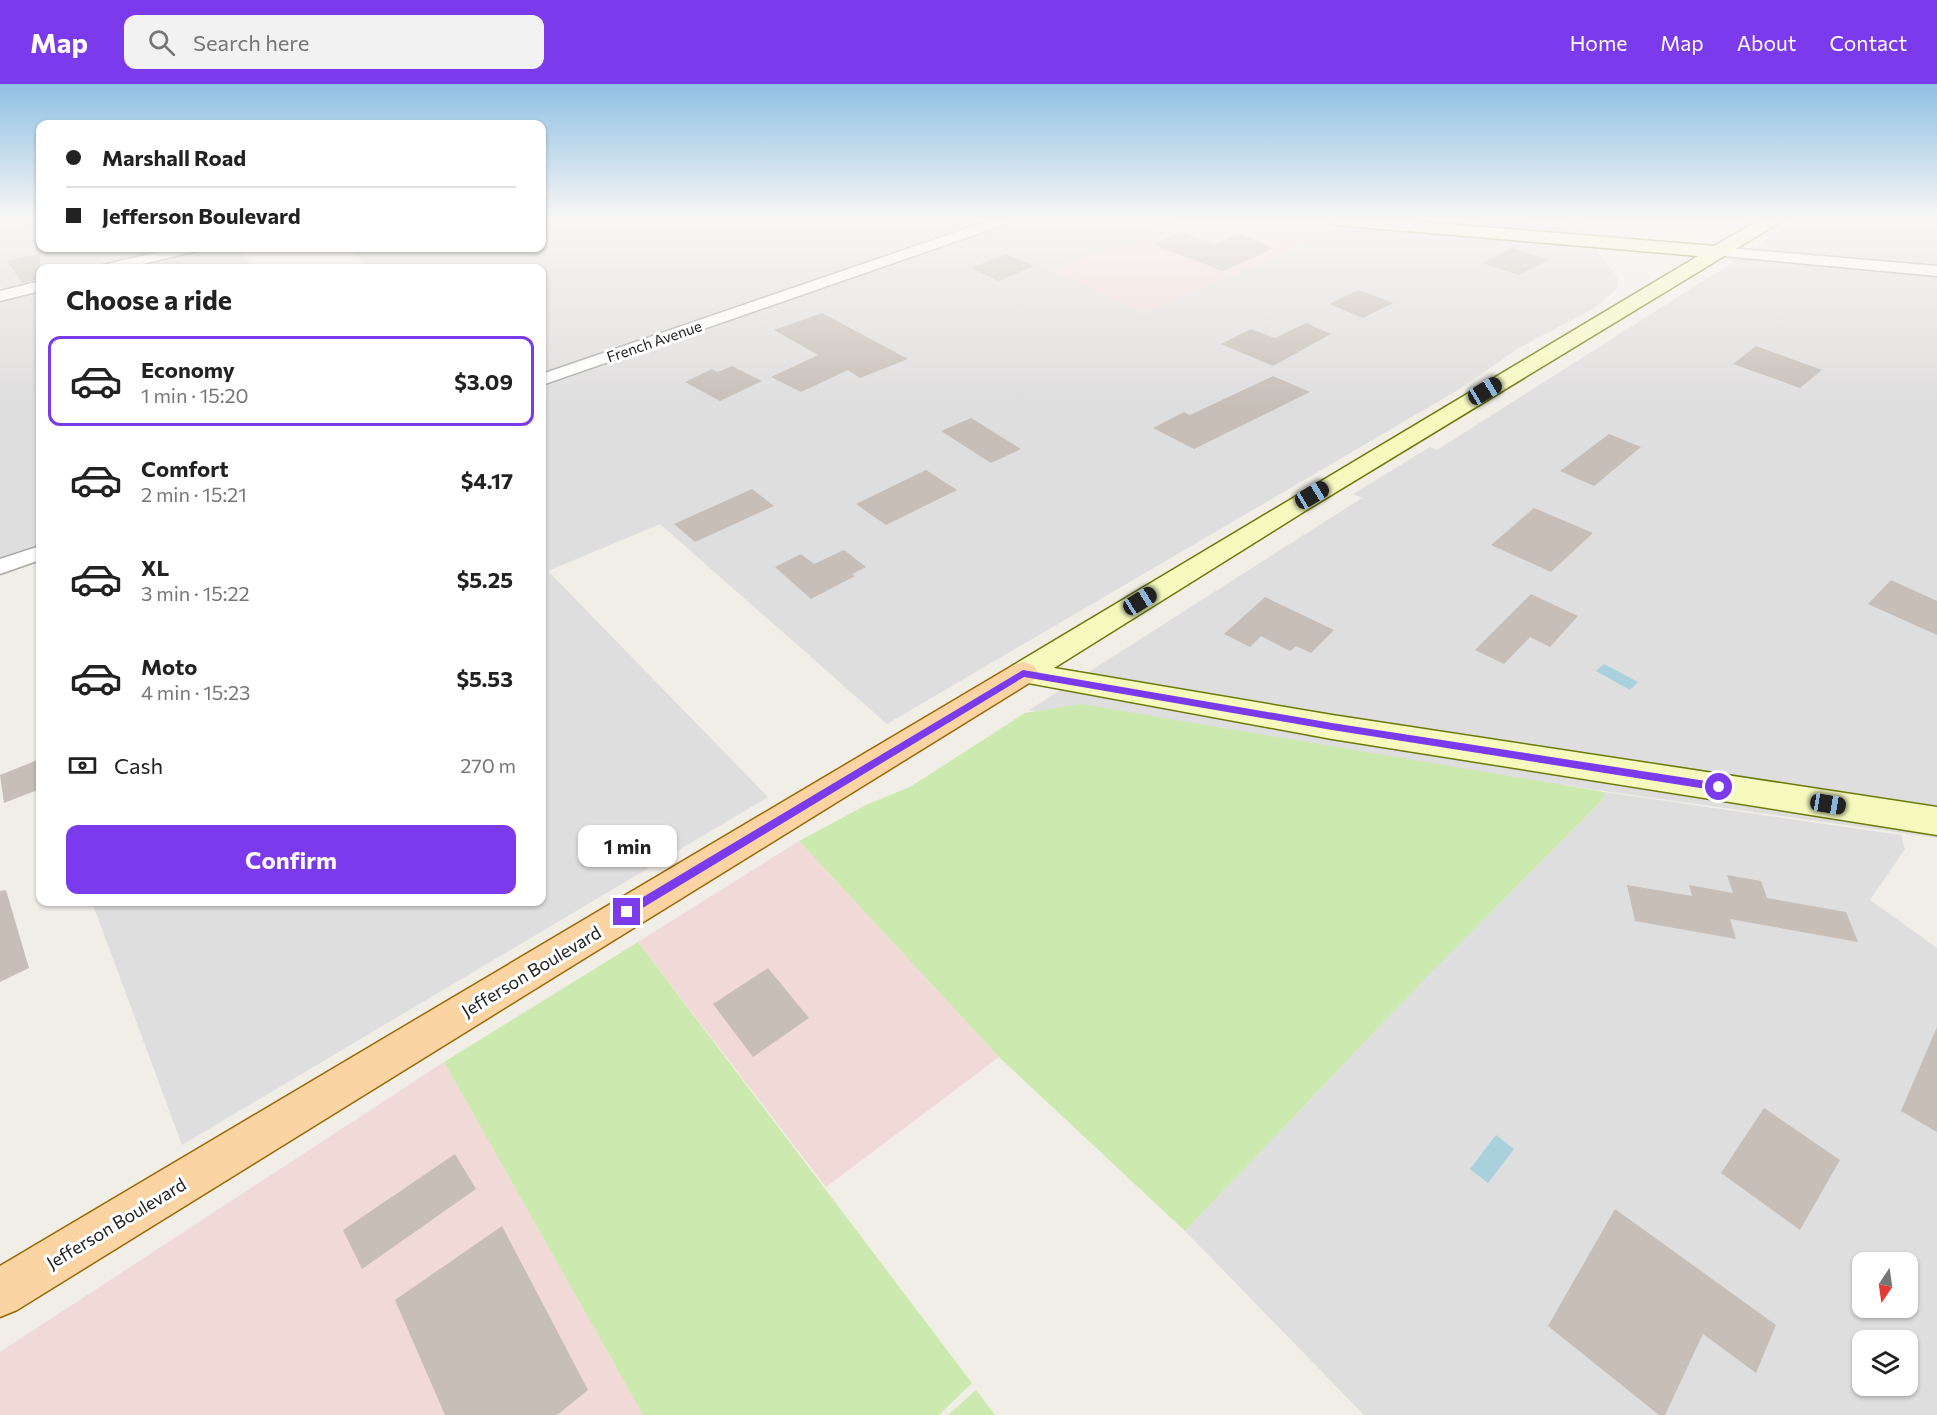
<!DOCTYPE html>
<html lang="en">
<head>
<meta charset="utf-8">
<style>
	body { margin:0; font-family:Commissioner,sans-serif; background:#f2f2f2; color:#222; height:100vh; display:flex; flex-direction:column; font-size:22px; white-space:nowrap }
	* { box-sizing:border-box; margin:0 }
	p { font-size:20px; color:#767676 }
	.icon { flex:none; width:33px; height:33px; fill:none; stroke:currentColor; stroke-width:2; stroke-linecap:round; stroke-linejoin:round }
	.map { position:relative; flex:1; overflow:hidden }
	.side { position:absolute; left:36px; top:180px; width:510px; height:642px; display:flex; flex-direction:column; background:#fff; border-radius:12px; box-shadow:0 2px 4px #0004 }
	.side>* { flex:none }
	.top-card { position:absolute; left:36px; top:36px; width:510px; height:132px; border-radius:12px; box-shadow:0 2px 4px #0004; display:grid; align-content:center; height:132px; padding:0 30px; background:#fff }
	.needle { width:39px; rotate:193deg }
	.fabs { position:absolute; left:1852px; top:1168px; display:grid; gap:12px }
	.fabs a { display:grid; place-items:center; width:66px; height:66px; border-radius:12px; background:#fff; box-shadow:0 2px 4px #0004; font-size:30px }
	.end { position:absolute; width:27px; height:27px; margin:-14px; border:8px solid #7c3aed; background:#fff; box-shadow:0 0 0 3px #fff }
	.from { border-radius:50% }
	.bubble { position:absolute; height:42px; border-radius:12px; background:#fff; box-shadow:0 2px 4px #0004; font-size:20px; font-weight:700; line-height:42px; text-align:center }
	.car { position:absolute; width:18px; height:36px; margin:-18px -9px; border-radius:8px; box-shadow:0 0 4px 2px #0007; background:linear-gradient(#222 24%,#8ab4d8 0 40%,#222 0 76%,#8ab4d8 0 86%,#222 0) }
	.top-card b { display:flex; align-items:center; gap:21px; height:57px; font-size:22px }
	.top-card b+b { border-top:2px solid #e0e0e0 }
	.top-card i { width:15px; height:15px; background:#222 }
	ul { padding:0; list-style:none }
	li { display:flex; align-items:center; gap:18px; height:90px; margin:0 12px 9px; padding:0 18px; border:3px solid transparent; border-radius:12px }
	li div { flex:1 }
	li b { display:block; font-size:22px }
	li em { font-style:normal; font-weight:700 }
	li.on { border-color:#7c3aed }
	li>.icon { width:54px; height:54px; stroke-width:1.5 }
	h2 { padding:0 30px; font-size:27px; line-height:72px }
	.pay { display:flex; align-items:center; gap:15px; height:66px; padding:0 30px; font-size:22px }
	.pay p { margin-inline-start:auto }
	.primary-button { display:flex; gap:12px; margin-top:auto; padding:12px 30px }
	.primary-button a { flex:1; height:69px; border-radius:12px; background:#7c3aed; color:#fff; font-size:24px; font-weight:700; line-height:69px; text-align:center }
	header { display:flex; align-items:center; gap:36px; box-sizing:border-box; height:84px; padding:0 30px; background:#7c3aed; color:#fff }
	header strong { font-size:28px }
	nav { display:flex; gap:33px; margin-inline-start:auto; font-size:21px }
	.search { width:420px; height:54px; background:#f2f2f2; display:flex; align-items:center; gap:15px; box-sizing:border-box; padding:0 21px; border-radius:12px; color:#767676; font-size:22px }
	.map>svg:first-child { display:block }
	.residential { fill:#dfdede; fill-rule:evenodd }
	.commercial { fill:#f1d9d8 }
	.farmland { fill:#edefd4 }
	.grass { fill:#cce9af }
	.parking { fill:#e1e1e1 }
	.water { fill:#a9d1dd }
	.building { fill:#c6beb7 }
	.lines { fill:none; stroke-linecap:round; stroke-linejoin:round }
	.street-casing { stroke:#a8a8a8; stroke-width:3 }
	.secondary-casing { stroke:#6c7907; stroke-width:3 }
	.primary-casing { stroke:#9b6903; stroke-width:3 }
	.street { fill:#fff; fill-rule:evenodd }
	.secondary { fill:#f5f9be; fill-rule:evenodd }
	.primary { fill:#fad5a3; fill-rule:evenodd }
	.route { fill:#7c3aed }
	.labels { text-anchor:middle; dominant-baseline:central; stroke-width:6; stroke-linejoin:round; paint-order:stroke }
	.far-street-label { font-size:15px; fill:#212121; stroke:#fff }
	.street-label { font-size:18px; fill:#212121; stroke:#fff }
</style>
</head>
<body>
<header>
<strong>Map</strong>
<div class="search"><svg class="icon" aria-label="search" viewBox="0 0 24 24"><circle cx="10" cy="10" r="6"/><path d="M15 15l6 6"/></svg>Search here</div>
<nav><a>Home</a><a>Map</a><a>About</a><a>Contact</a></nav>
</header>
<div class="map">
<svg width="1937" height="1331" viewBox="0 0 1937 1331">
	<rect width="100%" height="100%" fill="#f1eee8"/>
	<!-- residential -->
	<g class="residential">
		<path d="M0,136H40V164H179L94,184H40V198L0,207Z"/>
		<path d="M542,136H993L542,292V184H370L347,164H542Z"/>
		<path d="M1028,136H1184L1053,186L1144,229L1349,142L1507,155L1596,166L1617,193L1618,204L1591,226L1517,265L1463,303L887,640L660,440L548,487L768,713L182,1061L92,818H542V490L547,487L542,481V303L973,152Z"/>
		<path d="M1799,136H1937V754L1029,626L1362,414L1353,410L1430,363L1437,366Z"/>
		<path d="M202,164H235L256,184H121Z"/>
		<path d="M40,205V464L0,478V215Z"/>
		<path d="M1604,708L1901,751L1905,765L1870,816L1937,864V1331H1364L1185,1147L1419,901L1604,714ZM1863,1179H1908V1224H1863ZM1863,1257H1908V1302H1863Z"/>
	</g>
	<!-- commercial -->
	<g class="commercial">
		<path d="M1184,136H1283L1349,142L1144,229L1053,186Z"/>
		<path d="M1455,136H1600L1609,155L1457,143Z"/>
		<path d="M799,757L999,973L826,1103L638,858Z"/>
		<path d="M444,978L643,1331H0V1268Z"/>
	</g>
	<!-- farmland -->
	<path class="farmland" d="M1631,136H1742L1700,159L1640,154Z"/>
	<!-- grass -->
	<g class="grass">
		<path d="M1081,620L1604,708V714L1419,901L1185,1147L999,973L799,757L868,720L910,703L1025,629Z"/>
		<path d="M638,858L972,1299L939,1331H643L444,978Z"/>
		<path d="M976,1306L995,1331H948Z"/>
	</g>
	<!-- parking -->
	<path class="parking" d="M1478,136L1568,142L1566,136H1582L1586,149L1479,140Z"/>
	<!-- water -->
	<g class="water">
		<path d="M1604,580L1638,598L1630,606L1596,587Z"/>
		<path d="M1496,1051L1514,1065L1488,1099L1470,1085Z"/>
	</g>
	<!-- building -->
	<g class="building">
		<path d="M1182,148L1215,160L1239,150L1274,164L1223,187L1152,160Z"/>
		<path d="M1512,164L1548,176L1519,191L1482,179Z"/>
		<path d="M40,169V195L22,199L7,177Z"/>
		<path d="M1006,170L1034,182L998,197L971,184Z"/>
		<path d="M1359,206L1393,219L1363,234L1329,220Z"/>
		<path d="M822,229L908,275L860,294L848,286L801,308L771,293L818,271L774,246Z"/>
		<path d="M1306,239L1331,250L1273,282L1221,260L1251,245L1275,254Z"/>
		<path d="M1756,262L1822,286L1800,304L1733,280Z"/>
		<path d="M732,282L762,297L720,317L685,298L712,285L718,288Z"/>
		<path d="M1273,292L1310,308L1194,365L1153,344L1184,328L1190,331Z"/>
		<path d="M971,334L1021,365L991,379L941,347Z"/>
		<path d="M1609,350L1641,363L1594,402L1560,387Z"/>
		<path d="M926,386L957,406L886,441L856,420Z"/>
		<path d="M752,405L774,422L695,458L674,440Z"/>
		<path d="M1534,424L1593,449L1551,488L1491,461Z"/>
		<path d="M844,466L866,483L852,490L855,492L811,515L775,483L801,470L814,480Z"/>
		<path d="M1891,496L1937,517V551L1868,520Z"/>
		<path d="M1531,510L1578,532L1550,563L1530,553L1504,580L1475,566Z"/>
		<path d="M1265,513L1334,546L1311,569L1296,562L1290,567L1261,552L1250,563L1224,550Z"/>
		<path d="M40,675V705L4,719L0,691Z"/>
		<path d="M1727,791L1761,797L1767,814L1846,828L1858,858L1730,835L1736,855L1635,837L1627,801L1692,812L1689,801L1733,809Z"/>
		<path d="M6,806L29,884L0,898V807Z"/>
		<path d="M768,884L809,934L753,973L713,920Z"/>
		<path d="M1937,943V1048L1901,1027Z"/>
		<path d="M1764,1024L1840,1076L1800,1146L1721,1089Z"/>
		<path d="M455,1070L476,1105L362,1185L343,1146Z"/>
		<path d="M1615,1125L1776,1241L1756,1289L1703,1250L1665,1331H1659L1548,1242Z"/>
		<path d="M502,1142L588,1306L557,1331H445L395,1216Z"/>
	</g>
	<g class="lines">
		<defs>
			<g id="street">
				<path d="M991,136H1011L1009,139L542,301V290Z"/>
				<path d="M1717,163L1937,182V192L1712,171L1709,168Z"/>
				<path d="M175,164H200L197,167L126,184H101L103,181Z"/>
				<path d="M40,197V207L0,217V207Z"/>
				<path d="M40,462V476L0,490V475Z"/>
			</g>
			<path id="secondary" d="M1328,136H1398L1714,162L1759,136H1780L1777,140L1305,427L1054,584L1332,631L1937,723V751L1332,655L1012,596L1008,589L1012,582L1698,172L1337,141L1331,140Z"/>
			<path id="primary" d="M1023,578L1034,582L1038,589L1034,596L17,1226L0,1233V1182L1012,582Z"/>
		</defs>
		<!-- street casing -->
		<use href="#street" class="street-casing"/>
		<!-- secondary casing -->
		<use href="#secondary" class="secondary-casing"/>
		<!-- primary casing -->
		<use href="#primary" class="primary-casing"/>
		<!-- street -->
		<use href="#street" class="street"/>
		<!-- secondary -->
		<use href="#secondary" class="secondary"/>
		<!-- primary -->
		<use href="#primary" class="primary"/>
	</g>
	<!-- sky -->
	<linearGradient id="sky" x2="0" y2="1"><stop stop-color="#8fc0e4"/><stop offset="0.42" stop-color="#f9f7f5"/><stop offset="1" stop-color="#f9f7f5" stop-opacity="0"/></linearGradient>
	<rect width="1937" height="322" fill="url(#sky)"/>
	<!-- route -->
	<path class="route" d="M1023,586L1332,639L1719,699L1724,703L1719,707L1332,646L1024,593L631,831H623V825Z"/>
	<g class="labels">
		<!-- far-street labels -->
		<g class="far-street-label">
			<text transform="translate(654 257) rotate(-19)">French Avenue</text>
		</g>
		<!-- street labels -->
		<g class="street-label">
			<text transform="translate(531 887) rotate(-31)">Jefferson Boulevard</text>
			<text transform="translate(116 1139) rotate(-31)">Jefferson Boulevard</text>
		</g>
	</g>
</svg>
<div class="fabs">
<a><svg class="needle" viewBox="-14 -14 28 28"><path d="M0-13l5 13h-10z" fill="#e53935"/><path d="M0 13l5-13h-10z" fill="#767676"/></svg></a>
<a><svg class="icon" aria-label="layers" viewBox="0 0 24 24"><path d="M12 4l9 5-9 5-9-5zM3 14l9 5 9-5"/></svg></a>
</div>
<i class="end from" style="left:1719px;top:703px"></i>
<i class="end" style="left:627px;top:828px"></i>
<div class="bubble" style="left:578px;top:741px;width:99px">1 min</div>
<i class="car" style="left:1485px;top:307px;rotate:59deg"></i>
<i class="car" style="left:1312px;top:411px;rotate:59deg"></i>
<i class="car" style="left:1140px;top:517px;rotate:58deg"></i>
<i class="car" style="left:1828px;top:720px;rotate:99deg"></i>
<div class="top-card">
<b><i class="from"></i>Marshall Road</b>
<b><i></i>Jefferson Boulevard</b>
</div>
<section class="side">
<h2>Choose a ride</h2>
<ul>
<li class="on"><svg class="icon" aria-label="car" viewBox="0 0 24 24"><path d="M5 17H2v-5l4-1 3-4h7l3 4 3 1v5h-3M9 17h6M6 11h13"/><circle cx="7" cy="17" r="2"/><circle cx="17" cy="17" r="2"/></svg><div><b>Economy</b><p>1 min · 15:20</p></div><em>$3.09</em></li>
<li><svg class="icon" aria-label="car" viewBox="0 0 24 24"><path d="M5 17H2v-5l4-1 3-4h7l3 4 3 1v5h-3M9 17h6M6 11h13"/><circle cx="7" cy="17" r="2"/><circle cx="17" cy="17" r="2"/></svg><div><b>Comfort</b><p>2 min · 15:21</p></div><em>$4.17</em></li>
<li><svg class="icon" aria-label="car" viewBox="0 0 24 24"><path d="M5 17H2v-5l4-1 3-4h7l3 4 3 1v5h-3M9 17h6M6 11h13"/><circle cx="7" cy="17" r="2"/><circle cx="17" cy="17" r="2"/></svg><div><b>XL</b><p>3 min · 15:22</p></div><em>$5.25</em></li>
<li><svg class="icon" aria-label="car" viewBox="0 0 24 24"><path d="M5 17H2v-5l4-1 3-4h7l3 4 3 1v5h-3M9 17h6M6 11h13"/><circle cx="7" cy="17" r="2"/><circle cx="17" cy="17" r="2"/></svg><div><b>Moto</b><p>4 min · 15:23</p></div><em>$5.53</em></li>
</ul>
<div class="pay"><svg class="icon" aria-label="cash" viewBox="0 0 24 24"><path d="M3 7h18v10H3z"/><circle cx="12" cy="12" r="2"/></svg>Cash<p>270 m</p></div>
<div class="primary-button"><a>Confirm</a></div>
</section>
</div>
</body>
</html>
